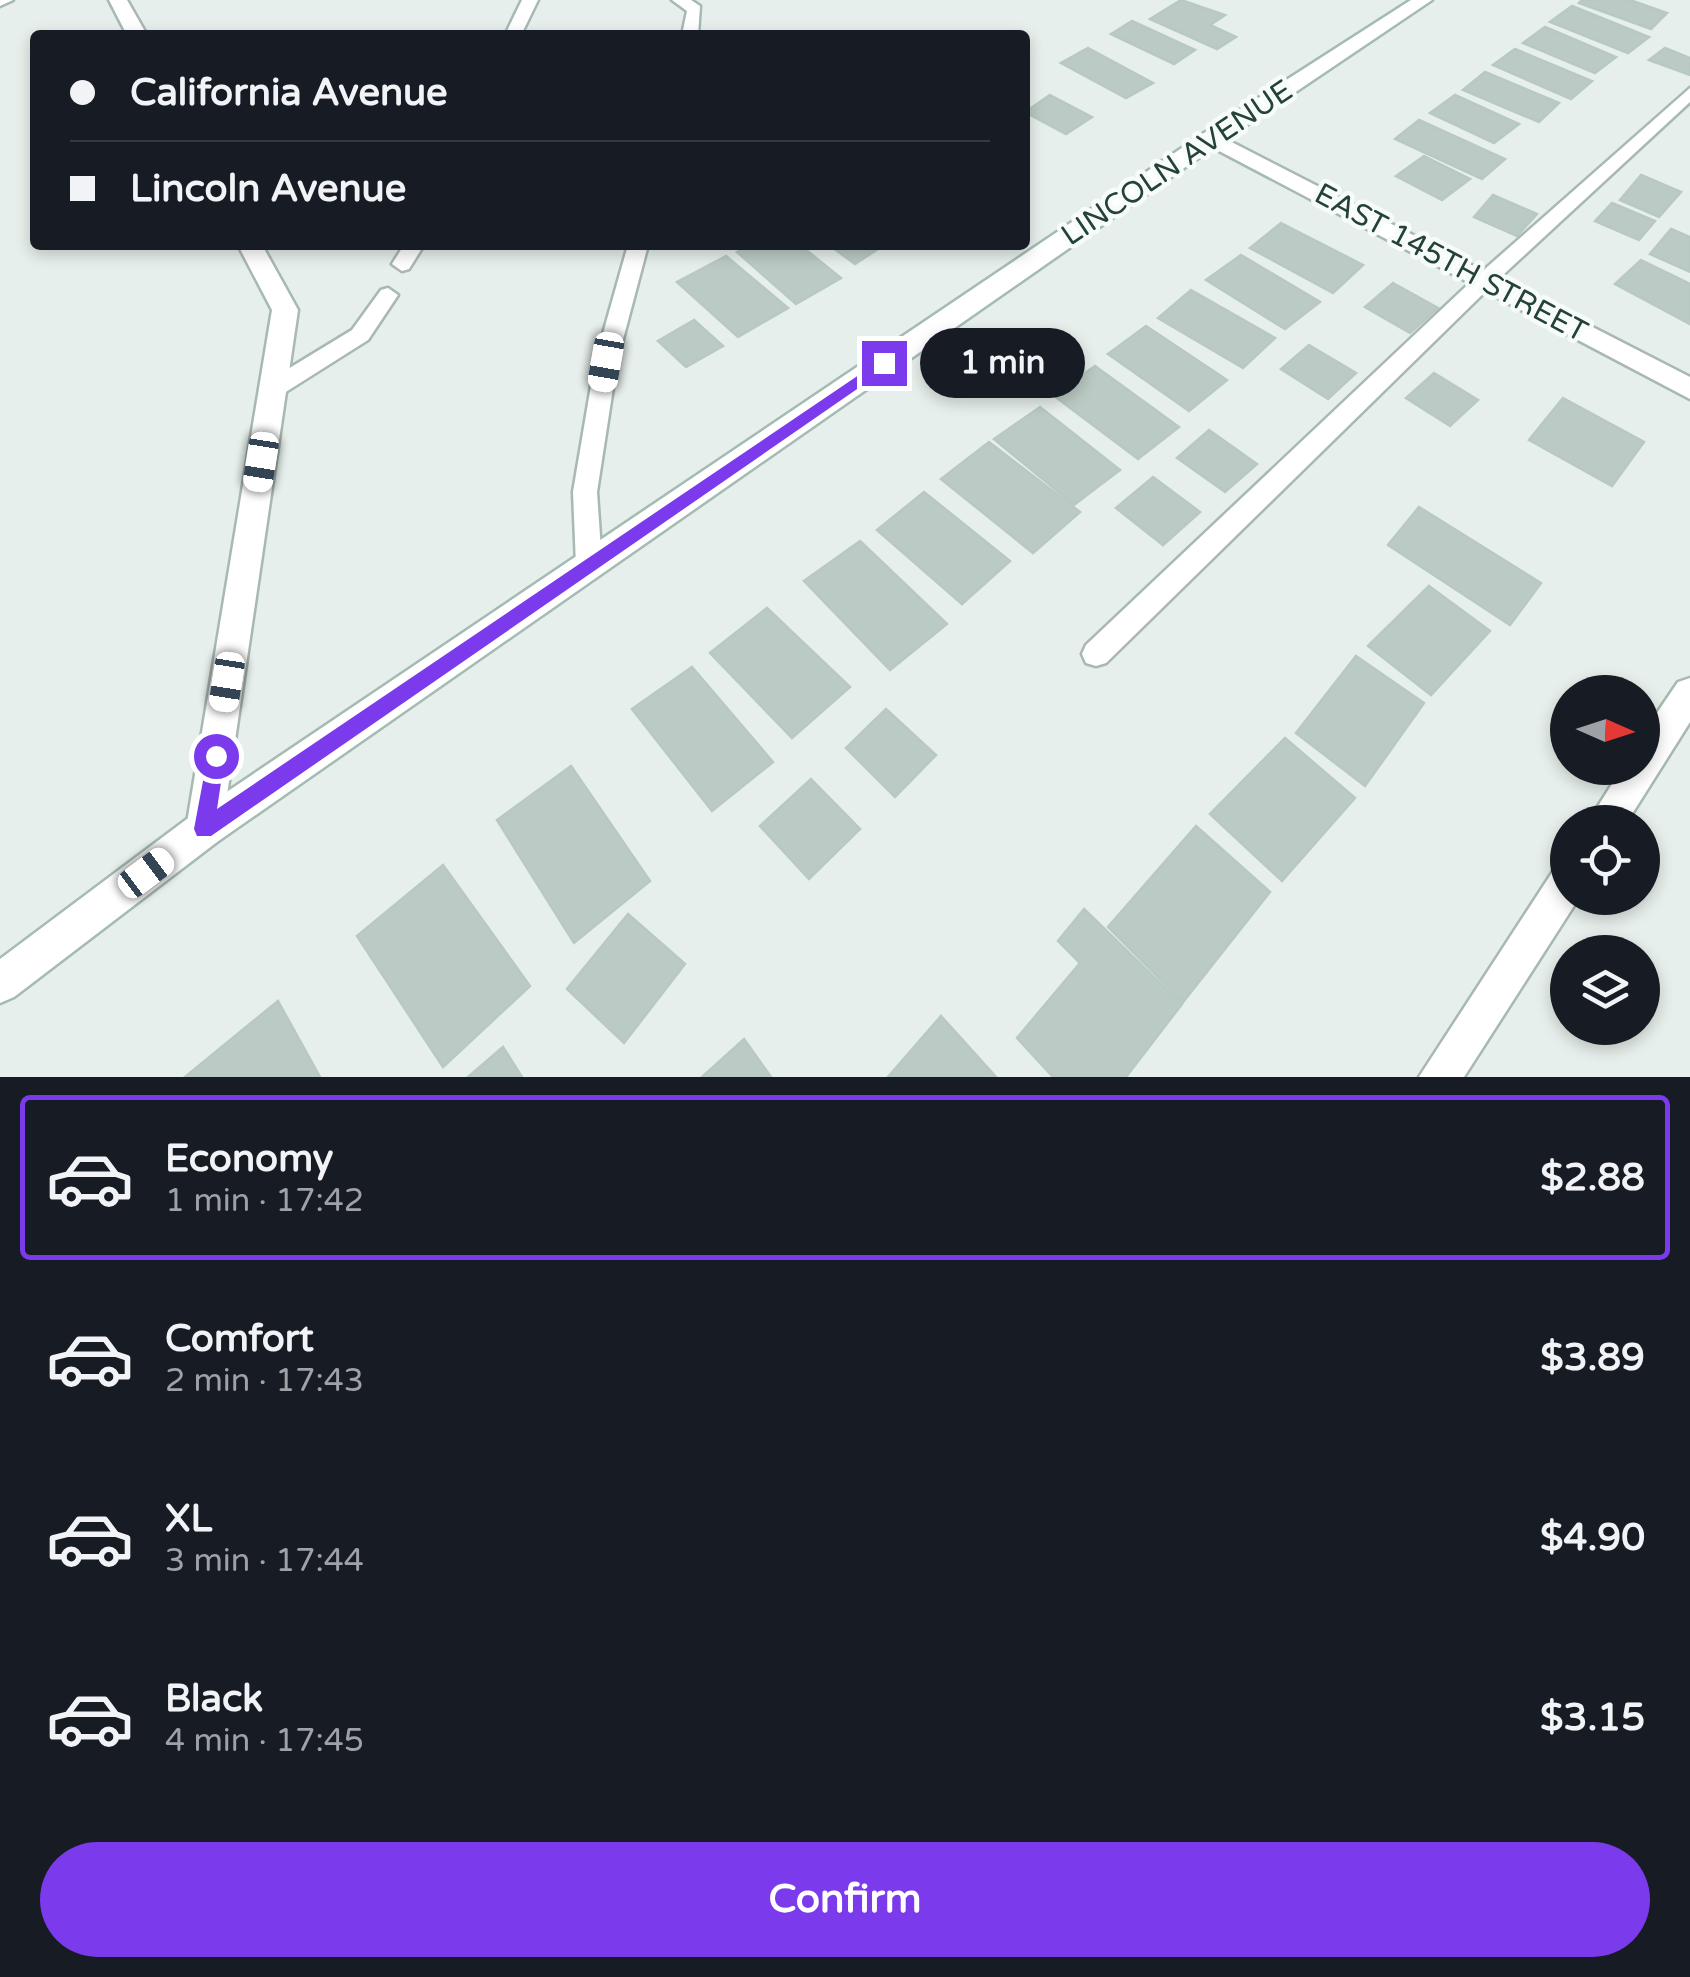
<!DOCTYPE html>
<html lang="en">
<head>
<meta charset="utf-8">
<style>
	body { margin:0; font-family:"Varela Round",sans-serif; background:#242831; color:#f1f3f6; height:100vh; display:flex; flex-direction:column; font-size:38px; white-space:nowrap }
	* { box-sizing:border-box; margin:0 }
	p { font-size:32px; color:#9ea1a6 }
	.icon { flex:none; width:55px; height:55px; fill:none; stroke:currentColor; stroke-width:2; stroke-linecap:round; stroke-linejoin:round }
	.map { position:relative; height:1077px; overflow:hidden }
	.sheet { display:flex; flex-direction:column; background:#171b24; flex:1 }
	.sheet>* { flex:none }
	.top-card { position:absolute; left:30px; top:30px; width:1000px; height:220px; border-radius:10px; box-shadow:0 5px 15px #0003; display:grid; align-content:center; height:220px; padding:0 40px; background:#171b24 }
	.needle { width:65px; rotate:93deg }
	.buttons { position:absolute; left:1550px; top:675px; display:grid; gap:20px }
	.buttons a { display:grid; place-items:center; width:110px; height:110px; border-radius:50%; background:#171b24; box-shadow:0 5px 15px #0003; font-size:50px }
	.end { position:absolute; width:45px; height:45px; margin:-22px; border:12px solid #7c3aed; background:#fff; box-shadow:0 0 0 5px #fff }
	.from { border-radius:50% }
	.bubble { position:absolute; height:70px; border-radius:35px; background:#171b24; box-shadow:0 5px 15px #0003; font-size:32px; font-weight:700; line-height:70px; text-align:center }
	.car { position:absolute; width:30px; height:60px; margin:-30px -15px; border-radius:12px; box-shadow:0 0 8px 2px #0007; background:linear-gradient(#fff 24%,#345 0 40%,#fff 0 76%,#345 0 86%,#fff 0) }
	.top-card b { display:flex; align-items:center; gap:35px; height:95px; font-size:38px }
	.top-card b+b { border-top:2px solid #363941 }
	.top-card i { width:25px; height:25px; background:#f1f3f6 }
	ul { padding:18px 0 0; list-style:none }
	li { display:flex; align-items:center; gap:30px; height:165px; margin:0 20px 15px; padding:0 20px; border:5px solid transparent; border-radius:10px }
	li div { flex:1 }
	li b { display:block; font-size:38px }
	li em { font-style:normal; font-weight:700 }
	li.current { border-color:#7c3aed }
	li>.icon { width:90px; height:90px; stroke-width:1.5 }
	.primary-button { display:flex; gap:20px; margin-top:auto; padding:20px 40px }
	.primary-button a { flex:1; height:115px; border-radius:60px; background:#7c3aed; color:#fff; font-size:40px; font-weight:700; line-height:115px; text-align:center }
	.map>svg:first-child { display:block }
	.building { fill:#bbcac4; stroke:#b8c9c2; stroke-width:2.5 }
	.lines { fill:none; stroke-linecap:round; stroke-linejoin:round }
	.lane-casing { stroke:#a8b8b2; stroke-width:5 }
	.street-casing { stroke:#a8b8b2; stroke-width:5 }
	.secondary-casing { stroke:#a4bbb3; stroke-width:5 }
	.lane { fill:#fff; fill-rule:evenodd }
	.street { fill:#fff; fill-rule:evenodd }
	.secondary { fill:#fff; fill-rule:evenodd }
	.route { fill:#7c3aed }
	.labels { text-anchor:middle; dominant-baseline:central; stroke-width:9; stroke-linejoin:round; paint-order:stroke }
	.street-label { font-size:30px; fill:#24423a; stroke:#f7fbf9 }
</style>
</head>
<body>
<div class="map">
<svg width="1690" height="1077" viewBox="0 0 1690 1077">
	<rect width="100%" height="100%" fill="#e6efeb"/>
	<!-- building -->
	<g class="building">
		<path d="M1181,0L1225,15L1210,25L1236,37L1217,49L1150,19Z"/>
		<path d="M1582,0H1630L1667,13L1651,29L1579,3Z"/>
		<path d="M1572,6L1649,37L1628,53L1550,22Z"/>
		<path d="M1132,21L1195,50L1174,64L1111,34Z"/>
		<path d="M1545,27L1616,57L1595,73L1523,43Z"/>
		<path d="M1088,48L1153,83L1126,98L1061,63Z"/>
		<path d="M1665,48L1690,58V75L1649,60Z"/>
		<path d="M1515,49L1592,81L1571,99L1493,65Z"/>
		<path d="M1485,72L1559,103L1539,122L1463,90Z"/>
		<path d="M1050,95L1092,117L1066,134L1025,112Z"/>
		<path d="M1455,95L1519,124L1494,143L1430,113Z"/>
		<path d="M1419,120L1505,159L1482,179L1395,139Z"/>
		<path d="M1424,156L1470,179L1442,200L1396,176Z"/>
		<path d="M1641,175L1681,192L1659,217L1620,200Z"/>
		<path d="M1493,195L1537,214L1517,236L1474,217Z"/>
		<path d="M1612,203L1655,221L1639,240L1595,221Z"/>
		<path d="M1281,223L1363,265L1333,293L1250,248Z"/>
		<path d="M1671,229L1690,237V272L1650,254Z"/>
		<path d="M751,245H800L841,278L796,304L737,252Z"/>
		<path d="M829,245H884L855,264Z"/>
		<path d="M1241,255L1320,302L1285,329L1206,280Z"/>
		<path d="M726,256L788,308L738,337L677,282Z"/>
		<path d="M1641,260L1690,284V324L1615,284Z"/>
		<path d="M1393,283L1438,308L1410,333L1365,307Z"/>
		<path d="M1191,290L1275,338L1243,368L1158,318Z"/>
		<path d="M694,320L723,346L686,367L658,341Z"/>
		<path d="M1146,326L1227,380L1189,411L1108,354Z"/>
		<path d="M1309,345L1356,373L1328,399L1281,369Z"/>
		<path d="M1095,366L1179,427L1138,459L1053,395Z"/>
		<path d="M1434,373L1478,400L1450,426L1406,398Z"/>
		<path d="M1563,398L1644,442L1612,486L1529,440Z"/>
		<path d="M1040,407L1120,470L1074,505L994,439Z"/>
		<path d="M1209,430L1257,464L1225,492L1177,458Z"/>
		<path d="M989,442L1080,512L1033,553L941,479Z"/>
		<path d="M1153,477L1200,512L1163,545L1116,508Z"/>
		<path d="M924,492L1010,561L962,604L877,530Z"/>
		<path d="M1419,507L1541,583L1510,625L1388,545Z"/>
		<path d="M860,541L947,624L890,670L804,581Z"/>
		<path d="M1429,586L1490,631L1431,695L1368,646Z"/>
		<path d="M767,608L850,687L792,738L710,653Z"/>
		<path d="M1356,656L1424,703L1365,786L1296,733Z"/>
		<path d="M692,667L773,762L712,811L632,709Z"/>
		<path d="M886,709L936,755L895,797L846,748Z"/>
		<path d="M1285,738L1355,798L1282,881L1210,814Z"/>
		<path d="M571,766L650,881L574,943L497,820Z"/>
		<path d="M811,779L860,829L809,879L760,826Z"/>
		<path d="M1196,826L1270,892L1183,1002L1108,927Z"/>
		<path d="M443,865L530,986L443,1067L357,936Z"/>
		<path d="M1084,909L1182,1004L1126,1077H1053L1017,1038L1080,963L1058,941Z"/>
		<path d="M628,914L685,964L624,1043L567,989Z"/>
		<path d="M278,1001L320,1077H185Z"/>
		<path d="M941,1016L996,1077H888Z"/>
		<path d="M744,1039L771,1077H702Z"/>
		<path d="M503,1047L522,1077H468Z"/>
	</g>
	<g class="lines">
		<defs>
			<g id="lane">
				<path d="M522,0H538L521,35H505Z"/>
				<path d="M672,0H691L700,6L698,35H682L687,11Z"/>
				<path d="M1690,88V102L1491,286L1106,663L1096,666L1086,663L1082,654L1086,645L1477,276Z"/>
				<path d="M404,245H424L409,269L402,271L392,264Z"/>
				<path d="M628,245H648L617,362L597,492L602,565L598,573L589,576L580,573L576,565L573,492L595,362Z"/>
				<path d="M388,288L398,295L368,340L281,395H265L262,389L265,383L352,330L381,290Z"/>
			</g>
			<g id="street">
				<path d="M0,0H13L0,6Z"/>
				<path d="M109,0H127L147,35H127Z"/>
				<path d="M1212,132L1690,377V399L1204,143L1201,138Z"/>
				<path d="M238,245H262L298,310L222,829L217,842L204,847L191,842L186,829L272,310Z"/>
				<path d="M1690,678V722L1627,822H1588L1622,768H1642V735L1678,682Z"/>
				<path d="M1568,862V898H1579L1464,1077H1419L1555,868Z"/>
			</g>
			<path id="secondary" d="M1411,0H1432L1220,143L217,842L14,997L0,1003V959L191,816L1204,133Z"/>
		</defs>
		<!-- lane casing -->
		<use href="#lane" class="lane-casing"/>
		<!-- street casing -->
		<use href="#street" class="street-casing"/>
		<!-- secondary casing -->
		<use href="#secondary" class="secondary-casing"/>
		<!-- lane -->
		<use href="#lane" class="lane"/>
		<!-- street -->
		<use href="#street" class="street"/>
		<!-- secondary -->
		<use href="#secondary" class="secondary"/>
	</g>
	<!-- route -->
	<path class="route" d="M884,358L889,359V367L211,836H197L194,829L209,749H222L225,756L217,809Z"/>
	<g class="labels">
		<!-- street labels -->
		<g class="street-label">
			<text transform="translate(1177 163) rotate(-34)">LINCOLN AVENUE</text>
			<text transform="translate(1451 263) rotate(28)">EAST 145TH STREET</text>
		</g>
	</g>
</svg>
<div class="buttons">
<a><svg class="needle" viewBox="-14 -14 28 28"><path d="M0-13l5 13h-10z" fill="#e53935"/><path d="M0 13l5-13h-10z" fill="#9ea1a6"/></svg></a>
<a><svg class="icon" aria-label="locate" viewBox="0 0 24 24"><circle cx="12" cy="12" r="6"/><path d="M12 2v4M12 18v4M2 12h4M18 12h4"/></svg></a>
<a><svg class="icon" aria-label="layers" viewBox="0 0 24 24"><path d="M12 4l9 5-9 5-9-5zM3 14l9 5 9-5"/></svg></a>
</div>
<i class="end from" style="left:216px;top:756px"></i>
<i class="end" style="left:884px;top:363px"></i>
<div class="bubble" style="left:920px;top:328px;width:165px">1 min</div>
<i class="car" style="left:606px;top:362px;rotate:190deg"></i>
<i class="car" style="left:261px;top:462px;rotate:189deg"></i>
<i class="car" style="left:227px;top:682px;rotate:189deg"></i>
<i class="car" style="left:146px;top:873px;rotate:53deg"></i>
<div class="top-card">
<b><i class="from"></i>California Avenue</b>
<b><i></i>Lincoln Avenue</b>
</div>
</div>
<section class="sheet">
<ul>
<li class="current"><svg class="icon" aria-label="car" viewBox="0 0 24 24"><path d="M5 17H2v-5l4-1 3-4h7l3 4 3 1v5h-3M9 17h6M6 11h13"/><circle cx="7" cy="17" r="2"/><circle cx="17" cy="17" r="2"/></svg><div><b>Economy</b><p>1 min · 17:42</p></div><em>$2.88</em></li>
<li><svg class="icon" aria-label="car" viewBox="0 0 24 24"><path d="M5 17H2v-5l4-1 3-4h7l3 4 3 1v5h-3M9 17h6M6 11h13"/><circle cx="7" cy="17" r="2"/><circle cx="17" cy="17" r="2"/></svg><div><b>Comfort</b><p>2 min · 17:43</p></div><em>$3.89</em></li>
<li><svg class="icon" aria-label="car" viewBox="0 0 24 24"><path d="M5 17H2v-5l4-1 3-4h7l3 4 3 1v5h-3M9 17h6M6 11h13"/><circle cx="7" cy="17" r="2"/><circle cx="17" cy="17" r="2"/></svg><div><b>XL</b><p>3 min · 17:44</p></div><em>$4.90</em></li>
<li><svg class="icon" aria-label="car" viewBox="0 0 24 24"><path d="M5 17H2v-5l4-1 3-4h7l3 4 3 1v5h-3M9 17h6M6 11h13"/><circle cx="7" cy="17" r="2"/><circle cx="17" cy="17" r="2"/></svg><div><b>Black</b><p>4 min · 17:45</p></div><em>$3.15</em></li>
</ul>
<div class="primary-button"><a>Confirm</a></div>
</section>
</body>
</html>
